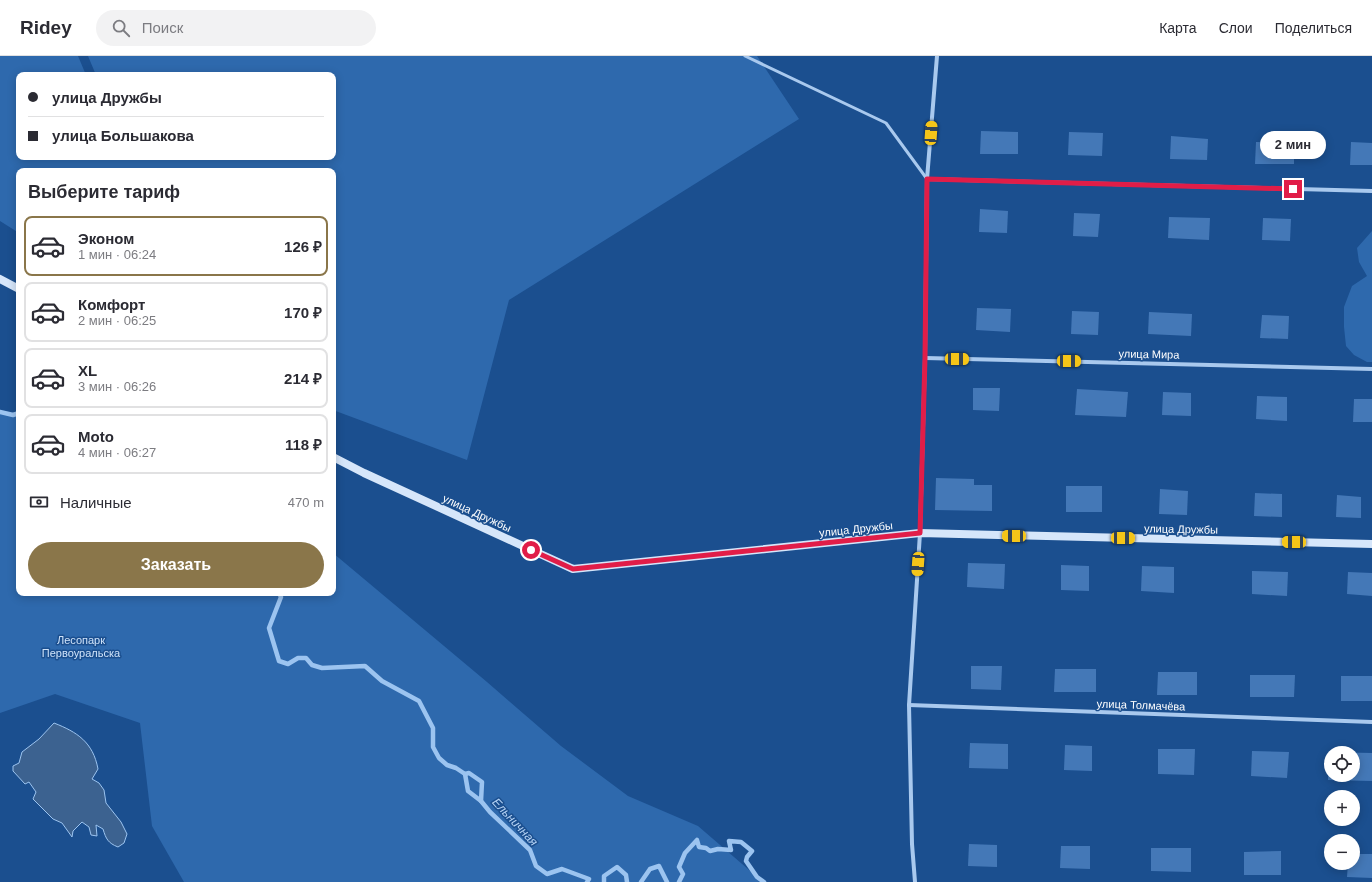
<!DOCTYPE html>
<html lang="ru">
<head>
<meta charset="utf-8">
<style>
	body { margin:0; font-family:Arial,sans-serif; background:#f2f2f3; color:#2b2b33; height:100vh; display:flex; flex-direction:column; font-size:15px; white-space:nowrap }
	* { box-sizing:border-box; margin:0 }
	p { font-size:13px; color:#7c7c81 }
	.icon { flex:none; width:22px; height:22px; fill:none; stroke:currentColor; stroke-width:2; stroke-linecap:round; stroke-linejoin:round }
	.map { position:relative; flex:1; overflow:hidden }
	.drawer { position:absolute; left:16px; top:112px; width:320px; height:428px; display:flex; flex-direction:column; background:#fff; border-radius:8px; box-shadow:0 2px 10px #0003 }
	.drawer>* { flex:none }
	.guide { position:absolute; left:16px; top:16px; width:320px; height:88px; border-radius:8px; box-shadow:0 2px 10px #0003; display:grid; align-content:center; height:88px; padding:0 12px; background:#fff }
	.tools { position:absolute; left:1324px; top:690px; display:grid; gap:8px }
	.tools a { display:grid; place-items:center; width:36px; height:36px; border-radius:50%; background:#fff; box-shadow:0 2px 10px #0003; font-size:20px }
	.end { position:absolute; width:18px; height:18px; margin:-9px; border:5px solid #e11d48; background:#fff; box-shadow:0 0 0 2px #fff }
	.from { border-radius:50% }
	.bubble { position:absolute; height:28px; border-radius:14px; background:#fff; box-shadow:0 2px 10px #0003; font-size:13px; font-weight:700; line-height:28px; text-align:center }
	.car { position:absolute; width:12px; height:24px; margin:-12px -6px; border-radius:5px; box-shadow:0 0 3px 1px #0007; background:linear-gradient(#f5c518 24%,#345 0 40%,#f5c518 0 76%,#345 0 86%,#f5c518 0) }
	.guide b { display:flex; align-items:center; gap:14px; height:38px; font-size:15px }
	.guide b+b { border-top:1px solid #e1e1e2 }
	.guide i { width:10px; height:10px; background:#2b2b33 }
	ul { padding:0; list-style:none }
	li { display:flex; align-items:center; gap:12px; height:60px; margin:0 8px 6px; padding:0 4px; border:2px solid #e1e1e2; border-radius:8px }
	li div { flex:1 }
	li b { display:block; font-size:15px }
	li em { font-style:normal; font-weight:700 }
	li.active { border-color:#8a764a }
	li>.icon { width:36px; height:36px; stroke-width:1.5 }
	h2 { padding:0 12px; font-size:18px; line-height:48px }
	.pay { display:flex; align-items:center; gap:10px; height:44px; padding:0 12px; font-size:15px }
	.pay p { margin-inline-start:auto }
	.primary-button { display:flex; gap:8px; margin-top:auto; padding:8px 12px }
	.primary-button a { flex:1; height:46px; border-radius:24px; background:#8a764a; color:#fff; font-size:16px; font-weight:700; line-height:46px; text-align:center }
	header { display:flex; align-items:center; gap:24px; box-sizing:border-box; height:56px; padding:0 20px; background:#fff; border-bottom:1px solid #e1e1e2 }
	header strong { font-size:19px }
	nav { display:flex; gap:22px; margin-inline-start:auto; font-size:14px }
	.search { width:280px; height:36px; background:#f2f2f3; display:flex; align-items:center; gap:10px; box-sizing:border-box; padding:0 14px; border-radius:22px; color:#7c7c81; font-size:15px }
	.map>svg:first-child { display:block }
	.green { fill:#2e69ad }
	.water { fill:#3c6290; stroke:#9cc4f0 }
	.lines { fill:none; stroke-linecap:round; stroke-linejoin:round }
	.stream { stroke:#9cc4f0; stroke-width:4.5 }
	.building { fill:#4478b7; fill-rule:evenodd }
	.lane { stroke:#a9c9ee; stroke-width:3 }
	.street { stroke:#a9c9ee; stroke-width:4 }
	.secondary { stroke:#d6e6fa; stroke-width:8 }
	.route { stroke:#e11d48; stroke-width:5 }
	.labels { text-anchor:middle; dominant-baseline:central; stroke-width:3; stroke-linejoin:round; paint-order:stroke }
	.street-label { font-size:11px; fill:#fff; stroke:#1b4f8f }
	.park-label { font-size:11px; fill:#cfe3fa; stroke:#1b4f8f }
	.water-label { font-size:12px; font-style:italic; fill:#b5d3f5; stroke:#1b4f8f }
</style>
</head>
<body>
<header>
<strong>Ridey</strong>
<div class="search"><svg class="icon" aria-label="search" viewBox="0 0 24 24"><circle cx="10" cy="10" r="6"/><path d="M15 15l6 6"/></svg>Поиск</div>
<nav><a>Карта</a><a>Слои</a><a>Поделиться</a></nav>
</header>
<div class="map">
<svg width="1372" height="826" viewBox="0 0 1372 826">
	<rect width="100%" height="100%" fill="#1b4f8f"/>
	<!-- green -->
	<g class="green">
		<path d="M0,0H78L86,19H19V101H333V19H96L88,0H757L799,63L509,244L467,404L333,354V115H19V177L0,165Z"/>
		<path d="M1372,175V306H1367L1354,299L1346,290L1344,271V251L1352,230L1367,220L1359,206L1357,192Z"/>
		<path d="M0,356L19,357V537H333V497L487,626L561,690L628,740L698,770L763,826H184L152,770L140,667L55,638L0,657Z"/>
	</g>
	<!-- water -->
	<path class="water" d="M54,667C77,676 93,686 98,713L92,723L99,727L104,734L106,747L121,766L127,778L124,787L118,791C108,787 106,783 103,773L96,769L97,780L91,779L89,771L82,766L73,775L72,781L62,767L53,763L33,743L36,736L29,726L25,728L13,715V710L19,707L22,696L39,683Z"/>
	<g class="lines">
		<!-- stream -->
		<g class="stream">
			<path d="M0,356L13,359L19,357"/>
			<path d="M279,537L281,541L269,572L279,605L288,608L298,602H306L312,609L322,612L365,610L382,625L419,645L433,672V691L439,702L447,709L456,712L465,718L469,717L482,726L481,745L490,756L530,794L536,810L547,818L562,813L589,823L587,826"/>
			<path d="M465,718L468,735L481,745"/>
			<path d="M604,826V820L617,811L626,819L627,826"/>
			<path d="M641,826L650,813L659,810L667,826"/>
			<path d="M679,826L683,818L679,811L685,797L697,784L699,791L706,792L710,795L718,793L731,794L729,785L741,786L752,795L747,801L746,805L757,821L764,826"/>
		</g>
	</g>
	<!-- building -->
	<g class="building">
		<path d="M981,75L1018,76V98H980Z"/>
		<path d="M1069,76L1103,77L1102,100L1068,99Z"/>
		<path d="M1171,80L1208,83L1207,104L1170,103Z"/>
		<path d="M1256,86L1294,87V108H1255Z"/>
		<path d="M1351,86L1372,87V109H1350Z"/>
		<path d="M980,153L1008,155L1007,177L979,176Z"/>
		<path d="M1074,157L1100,158L1098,181L1073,180Z"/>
		<path d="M1169,161L1210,162L1209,184L1168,182Z"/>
		<path d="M1263,162L1291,163L1290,185L1262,184Z"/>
		<path d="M977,252L1011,253L1010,276L976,274Z"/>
		<path d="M1072,255L1099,256L1098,279L1071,278Z"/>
		<path d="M1149,256L1192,258L1191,280L1148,278Z"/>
		<path d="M1262,259L1289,260L1288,283L1260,282Z"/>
		<path d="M973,332H1000L999,355L973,354Z"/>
		<path d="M1077,333L1128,336L1126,361L1075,359Z"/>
		<path d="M1163,336L1191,337V360L1162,359Z"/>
		<path d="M1257,340L1287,341V365L1256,363Z"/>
		<path d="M1354,343H1372V366H1353Z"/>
		<path d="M936,422L974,423V429H992V455L935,454Z"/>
		<rect x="1066" y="430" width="36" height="26"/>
		<path d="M1160,433L1188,435L1187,459L1159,458Z"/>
		<path d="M1255,437L1282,438V461L1254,460Z"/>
		<path d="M1337,439L1361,441V462L1336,461Z"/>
		<path d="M968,507L1005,508L1004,533L967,531Z"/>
		<path d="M1061,509L1089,510V535L1061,534Z"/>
		<path d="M1142,510L1174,511V537L1141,535Z"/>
		<path d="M1252,515L1288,516L1287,540L1252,538Z"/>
		<path d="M1348,516L1372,517V540L1347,538Z"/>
		<path d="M971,610H1002L1001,634L971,633Z"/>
		<path d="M1055,613H1096V636H1054Z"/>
		<path d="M1158,616H1197V639H1157Z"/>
		<path d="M1250,619H1295L1294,641H1250Z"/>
		<rect x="1341" y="620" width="31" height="25"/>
		<path d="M970,687L1008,688V713L969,712Z"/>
		<path d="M1065,689L1092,690V715L1064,714Z"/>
		<path d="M1158,693H1195L1194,719L1158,718Z"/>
		<path d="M1252,695L1289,696L1287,722L1251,720Z"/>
		<path d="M1329,696L1372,697V725L1328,724ZM1331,697H1353V719H1331Z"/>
		<path d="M969,788L997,789V811L968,810Z"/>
		<path d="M1061,790H1090V813L1060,812Z"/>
		<path d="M1151,792H1191V816L1151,815Z"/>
		<path d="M1281,795V819H1244V796Z"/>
		<path d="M1353,798H1372V822L1347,821L1348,807H1353Z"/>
	</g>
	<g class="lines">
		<!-- lane -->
		<path class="lane" d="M745,0L886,67L927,123"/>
		<!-- street -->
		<g class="street">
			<path d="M927,123L1372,135"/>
			<path d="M925,302L1372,313"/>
			<path d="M909,649L1372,666"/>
			<path d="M915,826L912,788L909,649L920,477L925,302L927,123L937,0"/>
		</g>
		<!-- secondary -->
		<g class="secondary">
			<path d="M0,223L19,233"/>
			<path d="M333,401L364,417L573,513L920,477L1372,488"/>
		</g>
	</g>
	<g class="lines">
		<!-- route -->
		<path class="route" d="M531,494L573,513L920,477L925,302L927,123L1293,133"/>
	</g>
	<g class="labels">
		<!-- street labels -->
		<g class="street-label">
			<text transform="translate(1149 298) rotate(1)">улица Мира</text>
			<text transform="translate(477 457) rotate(25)">улица Дружбы</text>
			<text transform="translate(856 473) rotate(-6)">улица Дружбы</text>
			<text transform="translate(1181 473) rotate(1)">улица Дружбы</text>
			<text transform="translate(1141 649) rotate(2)">улица Толмачёва</text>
		</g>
		<!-- park labels -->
		<g class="park-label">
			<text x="81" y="584">Лесопарк<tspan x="81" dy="13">Первоуральска</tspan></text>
		</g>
		<!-- water labels -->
		<g class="water-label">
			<text transform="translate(515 766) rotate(47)">Ельничная</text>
		</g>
	</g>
</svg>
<div class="tools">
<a><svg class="icon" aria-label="locate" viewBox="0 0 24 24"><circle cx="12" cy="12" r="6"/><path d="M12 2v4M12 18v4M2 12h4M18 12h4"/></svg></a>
<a>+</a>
<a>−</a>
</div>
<i class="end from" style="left:531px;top:494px"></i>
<i class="end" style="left:1293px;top:133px"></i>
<div class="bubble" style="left:1260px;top:75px;width:66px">2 мин</div>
<i class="car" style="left:931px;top:77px;rotate:4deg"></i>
<i class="car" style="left:957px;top:303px;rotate:91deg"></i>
<i class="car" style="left:1069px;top:305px;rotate:91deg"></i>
<i class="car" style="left:1014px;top:480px;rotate:271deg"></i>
<i class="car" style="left:1123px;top:482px;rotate:91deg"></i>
<i class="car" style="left:1294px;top:486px;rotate:271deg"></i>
<i class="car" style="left:918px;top:508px;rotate:184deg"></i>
<div class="guide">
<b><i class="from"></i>улица Дружбы</b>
<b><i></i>улица Большакова</b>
</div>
<section class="drawer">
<h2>Выберите тариф</h2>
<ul>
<li class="active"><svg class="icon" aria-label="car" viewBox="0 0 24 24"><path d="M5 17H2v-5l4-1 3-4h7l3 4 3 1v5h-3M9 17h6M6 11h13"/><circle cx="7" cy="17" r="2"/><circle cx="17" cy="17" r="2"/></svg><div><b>Эконом</b><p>1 мин · 06:24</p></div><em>126 ₽</em></li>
<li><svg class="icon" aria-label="car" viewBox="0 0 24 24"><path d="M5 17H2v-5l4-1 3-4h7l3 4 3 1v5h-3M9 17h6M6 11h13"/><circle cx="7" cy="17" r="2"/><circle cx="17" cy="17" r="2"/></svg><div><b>Комфорт</b><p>2 мин · 06:25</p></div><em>170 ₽</em></li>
<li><svg class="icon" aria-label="car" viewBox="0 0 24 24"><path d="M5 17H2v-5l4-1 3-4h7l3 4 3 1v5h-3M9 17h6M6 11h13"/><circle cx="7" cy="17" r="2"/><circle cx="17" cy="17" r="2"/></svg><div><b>XL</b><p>3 мин · 06:26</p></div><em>214 ₽</em></li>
<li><svg class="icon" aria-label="car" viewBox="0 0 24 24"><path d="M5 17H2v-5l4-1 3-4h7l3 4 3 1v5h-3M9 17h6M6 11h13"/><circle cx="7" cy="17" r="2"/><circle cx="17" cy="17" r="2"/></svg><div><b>Moto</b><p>4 мин · 06:27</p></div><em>118 ₽</em></li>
</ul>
<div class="pay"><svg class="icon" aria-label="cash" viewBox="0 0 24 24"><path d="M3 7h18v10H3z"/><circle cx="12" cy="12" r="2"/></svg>Наличные<p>470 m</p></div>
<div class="primary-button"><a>Заказать</a></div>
</section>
</div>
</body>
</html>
